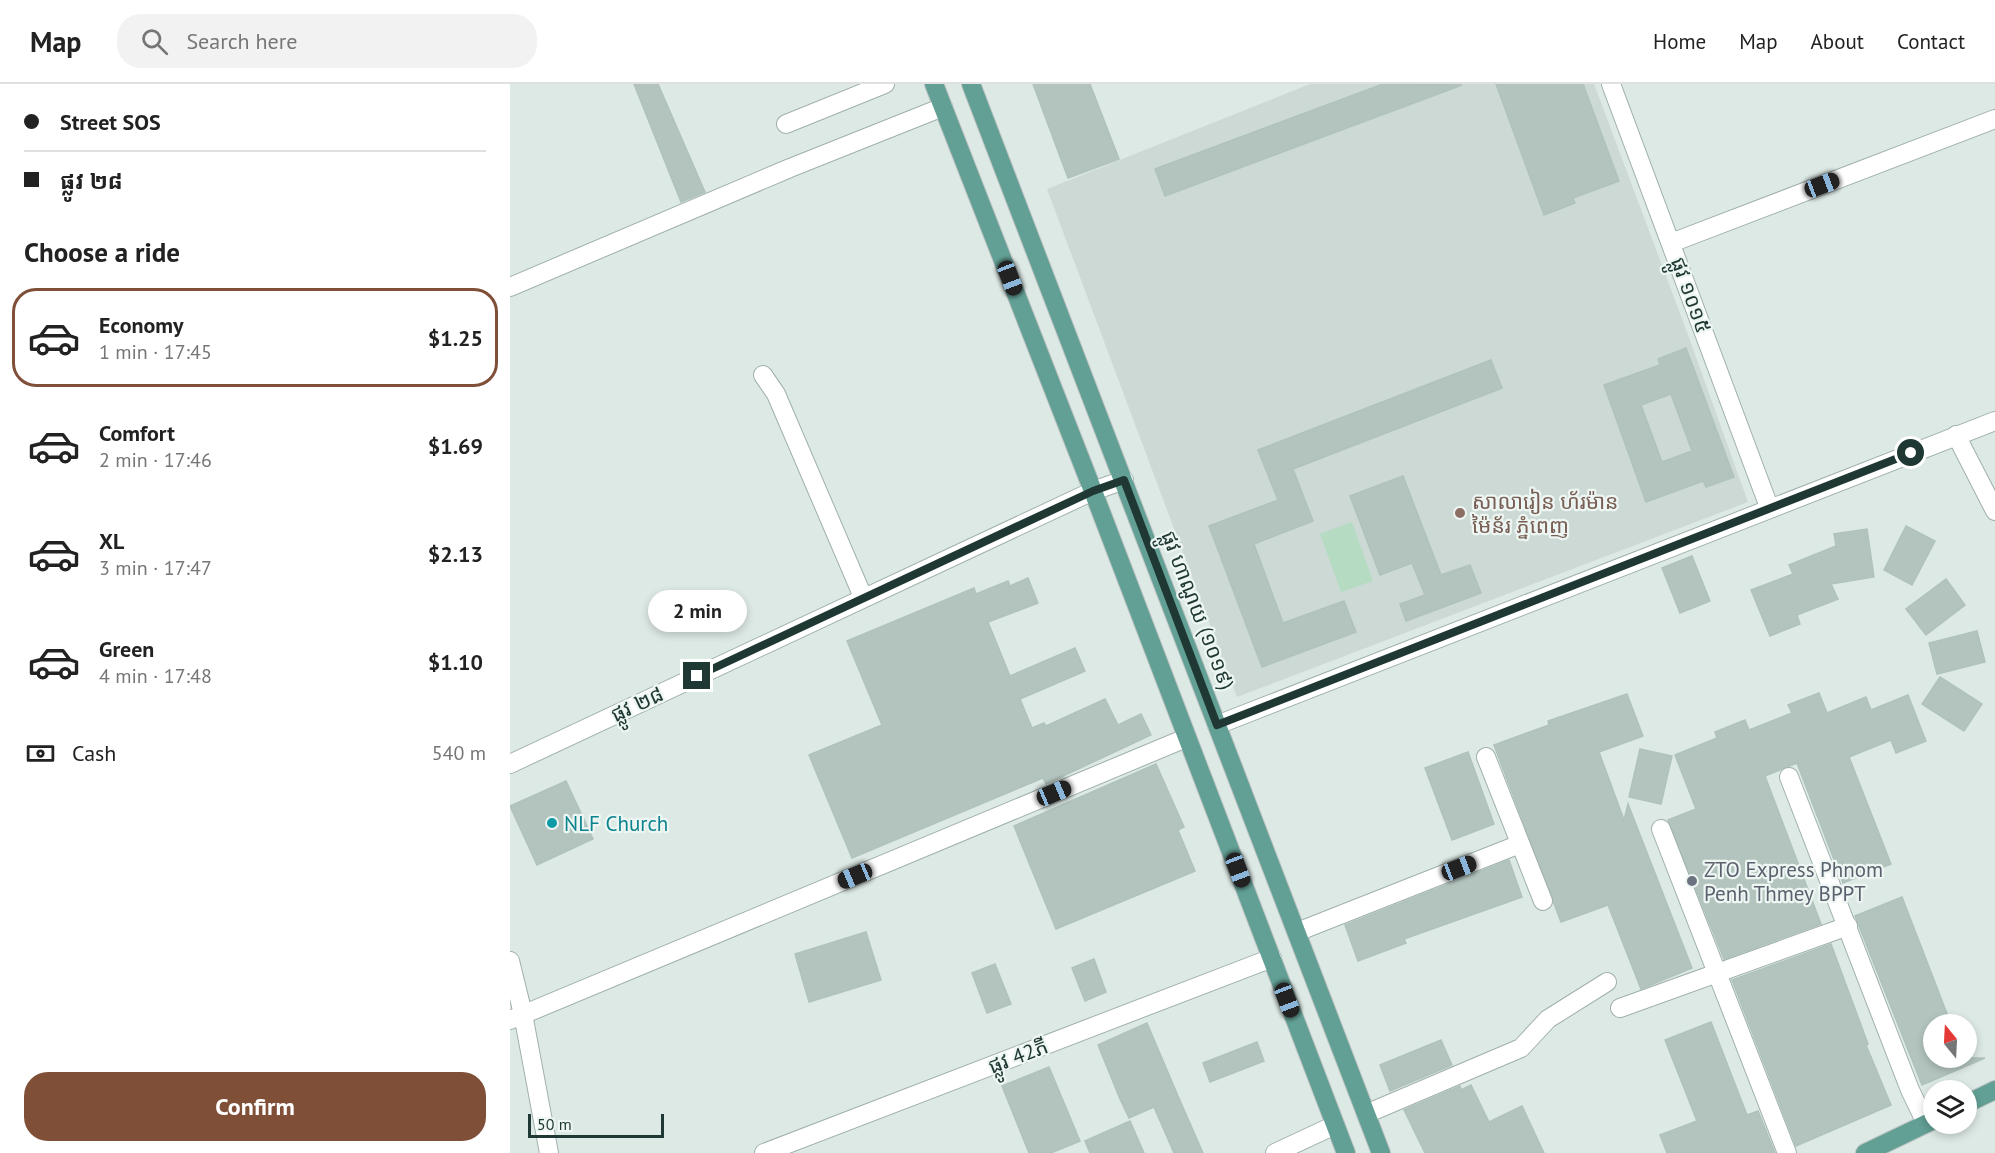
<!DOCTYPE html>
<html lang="en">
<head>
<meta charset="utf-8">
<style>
	body { margin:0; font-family:"PT Sans","Noto Sans Khmer",sans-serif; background:#f2f2f2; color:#222; height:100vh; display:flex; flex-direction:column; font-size:22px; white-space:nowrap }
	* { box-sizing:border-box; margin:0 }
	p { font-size:20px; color:#767676 }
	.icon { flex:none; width:33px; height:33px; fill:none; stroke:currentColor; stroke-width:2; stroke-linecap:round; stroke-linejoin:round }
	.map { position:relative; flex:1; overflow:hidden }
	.details { display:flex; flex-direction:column; background:#fff; width:510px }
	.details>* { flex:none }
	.top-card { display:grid; align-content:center; height:132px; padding:0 24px; background:#fff }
	.needle { width:39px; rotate:342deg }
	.fabs { position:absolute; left:1413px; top:930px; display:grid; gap:12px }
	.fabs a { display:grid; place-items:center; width:54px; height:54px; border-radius:50%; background:#fff; box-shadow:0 3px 9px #0003; font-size:30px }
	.scale { position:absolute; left:18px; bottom:15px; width:136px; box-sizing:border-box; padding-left:6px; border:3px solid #1f3833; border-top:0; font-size:16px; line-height:21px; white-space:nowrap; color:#1f3833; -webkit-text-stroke:4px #edf6f2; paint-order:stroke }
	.end { position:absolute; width:27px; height:27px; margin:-14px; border:8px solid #1f3833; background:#fff; box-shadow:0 0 0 3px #fff }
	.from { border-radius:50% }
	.bubble { position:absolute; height:42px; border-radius:21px; background:#fff; box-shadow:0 3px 9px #0003; font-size:20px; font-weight:700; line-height:42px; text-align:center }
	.car { position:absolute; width:18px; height:36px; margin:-18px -9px; border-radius:8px; box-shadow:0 0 4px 2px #0007; background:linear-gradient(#222 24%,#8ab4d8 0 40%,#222 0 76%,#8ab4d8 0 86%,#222 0) }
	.top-card b { display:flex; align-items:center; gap:21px; height:57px; font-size:22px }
	.top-card b+b { border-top:2px solid #e0e0e0 }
	.top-card i { width:15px; height:15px; background:#222 }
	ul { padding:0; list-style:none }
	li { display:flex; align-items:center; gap:18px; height:99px; margin:0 12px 9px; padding:0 12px; border:3px solid transparent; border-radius:24px }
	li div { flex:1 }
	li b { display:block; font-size:22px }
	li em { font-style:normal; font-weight:700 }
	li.active { border-color:#7f4f38 }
	li>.icon { width:54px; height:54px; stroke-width:1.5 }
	h2 { padding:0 24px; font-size:27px; line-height:72px }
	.pay { display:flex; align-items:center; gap:15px; height:66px; padding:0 24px; font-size:22px }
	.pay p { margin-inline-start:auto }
	.primary-button { display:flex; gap:12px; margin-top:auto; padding:12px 24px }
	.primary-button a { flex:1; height:69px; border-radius:24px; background:#7f4f38; color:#fff; font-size:24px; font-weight:700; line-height:69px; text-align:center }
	header { display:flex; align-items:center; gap:36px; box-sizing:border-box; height:84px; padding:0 30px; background:#fff; border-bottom:2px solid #e0e0e0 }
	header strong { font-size:28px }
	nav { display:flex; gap:33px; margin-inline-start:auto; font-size:21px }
	.search { width:420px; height:54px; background:#f2f2f2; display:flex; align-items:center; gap:15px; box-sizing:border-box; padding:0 21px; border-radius:24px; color:#767676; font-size:22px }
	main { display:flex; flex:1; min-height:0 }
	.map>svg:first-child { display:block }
	.built { fill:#ccd9d4 }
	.green { fill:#b6dbc3 }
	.building { fill:#b3c4be; stroke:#b0c2bc; stroke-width:1.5; fill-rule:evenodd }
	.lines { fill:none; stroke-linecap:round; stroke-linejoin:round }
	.minor-casing { stroke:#a0b0ac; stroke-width:20 }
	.major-casing { stroke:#bcc3c2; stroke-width:20 }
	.minor { stroke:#fff; stroke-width:18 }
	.major { stroke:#629f94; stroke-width:18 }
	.route { stroke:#1f3833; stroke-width:8 }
	.education-dot { fill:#8d6e63; stroke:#edf6f2; stroke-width:2 }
	.culture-dot { fill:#0f9aa8; stroke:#edf6f2; stroke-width:2 }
	.worship-dot { fill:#6b7280; stroke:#edf6f2; stroke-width:2 }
	.labels { text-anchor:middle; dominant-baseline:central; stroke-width:4.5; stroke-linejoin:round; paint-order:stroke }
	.street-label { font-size:21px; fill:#1f3833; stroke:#edf6f2 }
	.education-label { font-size:21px; fill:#785e54; stroke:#edf6f2; text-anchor:start }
	.culture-label { font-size:21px; fill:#0d838f; stroke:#edf6f2; text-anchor:start }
	.worship-label { font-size:21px; fill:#5b616d; stroke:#edf6f2; text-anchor:start }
</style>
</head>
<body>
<header>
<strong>Map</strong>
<div class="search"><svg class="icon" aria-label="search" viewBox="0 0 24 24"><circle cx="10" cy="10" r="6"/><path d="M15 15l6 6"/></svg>Search here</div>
<nav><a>Home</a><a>Map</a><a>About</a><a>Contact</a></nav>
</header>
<main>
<section class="details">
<div class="top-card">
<b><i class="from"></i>Street SOS</b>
<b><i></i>ផ្លូវ ២៨</b>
</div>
<h2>Choose a ride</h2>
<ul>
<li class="active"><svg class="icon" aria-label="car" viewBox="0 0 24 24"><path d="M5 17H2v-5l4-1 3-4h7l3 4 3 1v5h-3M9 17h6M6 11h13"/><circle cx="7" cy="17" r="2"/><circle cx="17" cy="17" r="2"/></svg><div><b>Economy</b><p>1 min · 17:45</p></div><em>$1.25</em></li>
<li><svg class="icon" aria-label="car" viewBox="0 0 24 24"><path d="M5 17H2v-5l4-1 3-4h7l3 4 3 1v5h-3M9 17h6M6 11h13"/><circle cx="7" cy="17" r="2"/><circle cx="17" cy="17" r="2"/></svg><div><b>Comfort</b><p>2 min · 17:46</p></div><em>$1.69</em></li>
<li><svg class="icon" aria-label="car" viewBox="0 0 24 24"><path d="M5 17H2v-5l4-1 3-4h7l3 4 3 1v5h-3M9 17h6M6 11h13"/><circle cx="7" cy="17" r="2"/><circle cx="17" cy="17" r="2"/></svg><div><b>XL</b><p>3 min · 17:47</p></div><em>$2.13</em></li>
<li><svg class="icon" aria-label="car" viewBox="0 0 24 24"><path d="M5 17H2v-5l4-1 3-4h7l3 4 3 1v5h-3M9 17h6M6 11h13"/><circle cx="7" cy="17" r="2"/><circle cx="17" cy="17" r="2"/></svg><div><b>Green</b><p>4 min · 17:48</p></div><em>$1.10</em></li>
</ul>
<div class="pay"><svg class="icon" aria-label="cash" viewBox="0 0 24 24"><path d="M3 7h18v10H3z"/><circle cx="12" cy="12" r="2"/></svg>Cash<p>540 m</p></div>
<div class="primary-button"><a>Confirm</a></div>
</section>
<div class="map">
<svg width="1485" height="1069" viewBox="0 0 1485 1069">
	<rect width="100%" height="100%" fill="#dde9e5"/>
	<!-- built -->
	<path class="built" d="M800,0H1084L1177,248L1238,418L727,613L537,105Z"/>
	<!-- green -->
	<path class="green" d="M842,438L863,497L831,508L810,450Z"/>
	<!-- building -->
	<g class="building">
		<path d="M124,0H148L195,108L171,118Z"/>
		<path d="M523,0H580L609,75L558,94Z"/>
		<path d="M873,0L952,1L655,112L645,85Z"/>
		<path d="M986,0H1073L1109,97L1063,114L1065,119L1034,131Z"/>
		<path d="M1176,264L1224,393L1196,403L1193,397L1136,418L1094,301L1150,281L1148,275ZM1161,310L1182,367L1152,378L1131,321Z"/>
		<path d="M981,276L992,304L783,385L803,437L744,460L773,539L834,517L846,548L752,583L699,442L768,416L748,366Z"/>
		<path d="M893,392L931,491L960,481L971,509L896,537L890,520L915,511L902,479L870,491L840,412Z"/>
		<path d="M1396,442L1425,457L1402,501L1374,486Z"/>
		<path d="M1357,445L1364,493L1321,500L1328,515L1287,531L1290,540L1260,552L1241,506L1283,490L1279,481L1326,462L1324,450Z"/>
		<path d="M1182,472L1200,517L1170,529L1152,484Z"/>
		<path d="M518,494L528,519L478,538L500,592L565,564L575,587L510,615L522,644L534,639L536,642L595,615L608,641L631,630L641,651L536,700L533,694L342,774L299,671L372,641L337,557L464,504L466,510L498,497L500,502Z"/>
		<path d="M1436,495L1455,521L1416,551L1396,525Z"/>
		<path d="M1467,547L1475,578L1427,590L1419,559Z"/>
		<path d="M1430,593L1472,620L1454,647L1412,620Z"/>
		<path d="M1309,609L1317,629L1356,613L1361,626L1398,611L1416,657L1386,669L1381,656L1339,673L1381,780L1333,799L1287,679L1255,692L1311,840L1214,875L1158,736L1186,725L1165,671L1207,654L1205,648L1235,636L1239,646L1282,629L1278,621Z"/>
		<path d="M1117,610L1133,652L1089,668L1114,736L1118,720L1182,884L1131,905L1098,821L1051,838L984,661L1039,641L1038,637Z"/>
		<path d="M1130,665L1162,672L1151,720L1119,713Z"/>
		<path d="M958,668L984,740L942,756L915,684Z"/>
		<path d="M646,680L674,743L668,746L685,787L546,845L504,742Z"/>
		<path d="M56,697L83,755L27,781L0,722Z"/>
		<path d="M999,776L1012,813L894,855L896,859L848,877L835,841Z"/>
		<path d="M1392,813L1441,940H1424V974H1475L1412,1001L1345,832Z"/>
		<path d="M356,848L371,896L299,918L285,870Z"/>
		<path d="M1321,860L1358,960L1356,961L1381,1021L1286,1062L1222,896Z"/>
		<path d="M584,875L596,908L575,917L562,884Z"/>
		<path d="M485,880L501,920L477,929L462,889Z"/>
		<path d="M1201,938L1237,1031L1248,1027L1265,1069H1157L1150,1051L1187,1037L1155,956Z"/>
		<path d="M637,939L668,1012L693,1069H664L644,1023L619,1034L610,1015L588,961Z"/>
		<path d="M931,956L942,981L880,1007L870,981Z"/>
		<path d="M747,958L754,977L700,998L693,979Z"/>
		<path d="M539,983L570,1057L541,1069H519L492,1002Z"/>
		<path d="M961,1001L979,1038L1012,1022L1034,1069H915L894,1026L950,1002L951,1006Z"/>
		<path d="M620,1037L634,1069H580L575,1057Z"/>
	</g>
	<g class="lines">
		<defs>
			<g id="minor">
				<path d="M1101,0L1259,423"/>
				<path d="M276,40L375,0"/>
				<path d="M1161,159L1485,35"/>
				<path d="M0,203L280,84L433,23"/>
				<path d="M253,291L266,310L353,513"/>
				<path d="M1446,351L1485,427"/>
				<path d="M707,641L1485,337"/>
				<path d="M976,673L1033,817"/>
				<path d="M0,680L583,407L614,396"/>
				<path d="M1279,693L1400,1006L1416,1039"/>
				<path d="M1151,745L1277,1069"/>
				<path d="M787,848L1010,760"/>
				<path d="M0,877L13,930L39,1069"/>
				<path d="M1110,924L1338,842"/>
				<path d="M0,936L676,654"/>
				<path d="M856,1030L1011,964L1038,935L1097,898"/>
				<path d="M254,1069L762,874"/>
				<path d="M765,1069L825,1041"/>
			</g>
			<g id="major">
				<path d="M424,0L583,407L836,1069"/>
				<path d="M461,0L871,1069"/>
				<path d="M1456,1020L1485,1006"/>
				<path d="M1355,1069L1424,1036"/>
			</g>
		</defs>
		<!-- minor casing -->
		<use href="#minor" class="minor-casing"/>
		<!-- major casing -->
		<use href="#major" class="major-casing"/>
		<!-- minor -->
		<use href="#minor" class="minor"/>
		<!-- major -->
		<use href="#major" class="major"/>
	</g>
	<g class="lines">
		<!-- route -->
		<path class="route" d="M187,592L583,407L614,396L707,641L1401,369"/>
	</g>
	<!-- markers -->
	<circle class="education-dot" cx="950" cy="429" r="6"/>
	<circle class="culture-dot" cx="42" cy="739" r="6"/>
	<circle class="worship-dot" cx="1182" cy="797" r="6"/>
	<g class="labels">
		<!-- street labels -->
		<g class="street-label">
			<text transform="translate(1181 211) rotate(70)">ផ្លូវ ១០១៥</text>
			<text transform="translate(688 526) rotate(69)">ផ្លូវ ហាណូយ (១០១៩)</text>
			<text transform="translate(127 620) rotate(-25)">ផ្លូវ ២៨</text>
			<text transform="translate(508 972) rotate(-21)">ផ្លូវ 42ភី</text>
		</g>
		<!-- education labels -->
		<g class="education-label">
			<text x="962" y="417">សាលារៀន ហ័រម៉ាន<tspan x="962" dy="24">ម៉ៃន័រ ភ្នំពេញ</tspan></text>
		</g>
		<!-- culture labels -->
		<g class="culture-label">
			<text x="54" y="739">NLF Church</text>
		</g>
		<!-- worship labels -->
		<g class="worship-label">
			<text x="1194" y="785">ZTO Express Phnom<tspan x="1194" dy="24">Penh Thmey BPPT</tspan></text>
		</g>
	</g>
</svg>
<div class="fabs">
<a><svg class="needle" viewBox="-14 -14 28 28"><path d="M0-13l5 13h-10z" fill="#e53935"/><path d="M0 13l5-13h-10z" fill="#767676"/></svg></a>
<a><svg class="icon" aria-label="layers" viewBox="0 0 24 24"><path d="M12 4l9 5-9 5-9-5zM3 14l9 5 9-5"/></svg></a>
</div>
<div class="scale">50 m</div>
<i class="end from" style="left:1401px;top:369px"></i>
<i class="end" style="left:187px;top:592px"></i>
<div class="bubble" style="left:138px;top:506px;width:99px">2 min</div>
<i class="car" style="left:1312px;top:101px;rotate:69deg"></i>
<i class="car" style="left:500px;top:194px;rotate:159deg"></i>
<i class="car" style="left:544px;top:709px;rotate:67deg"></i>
<i class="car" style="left:949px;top:784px;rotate:69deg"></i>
<i class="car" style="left:728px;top:786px;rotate:159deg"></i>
<i class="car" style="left:345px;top:792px;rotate:247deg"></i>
<i class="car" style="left:777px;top:916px;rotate:159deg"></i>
</div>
</main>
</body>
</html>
